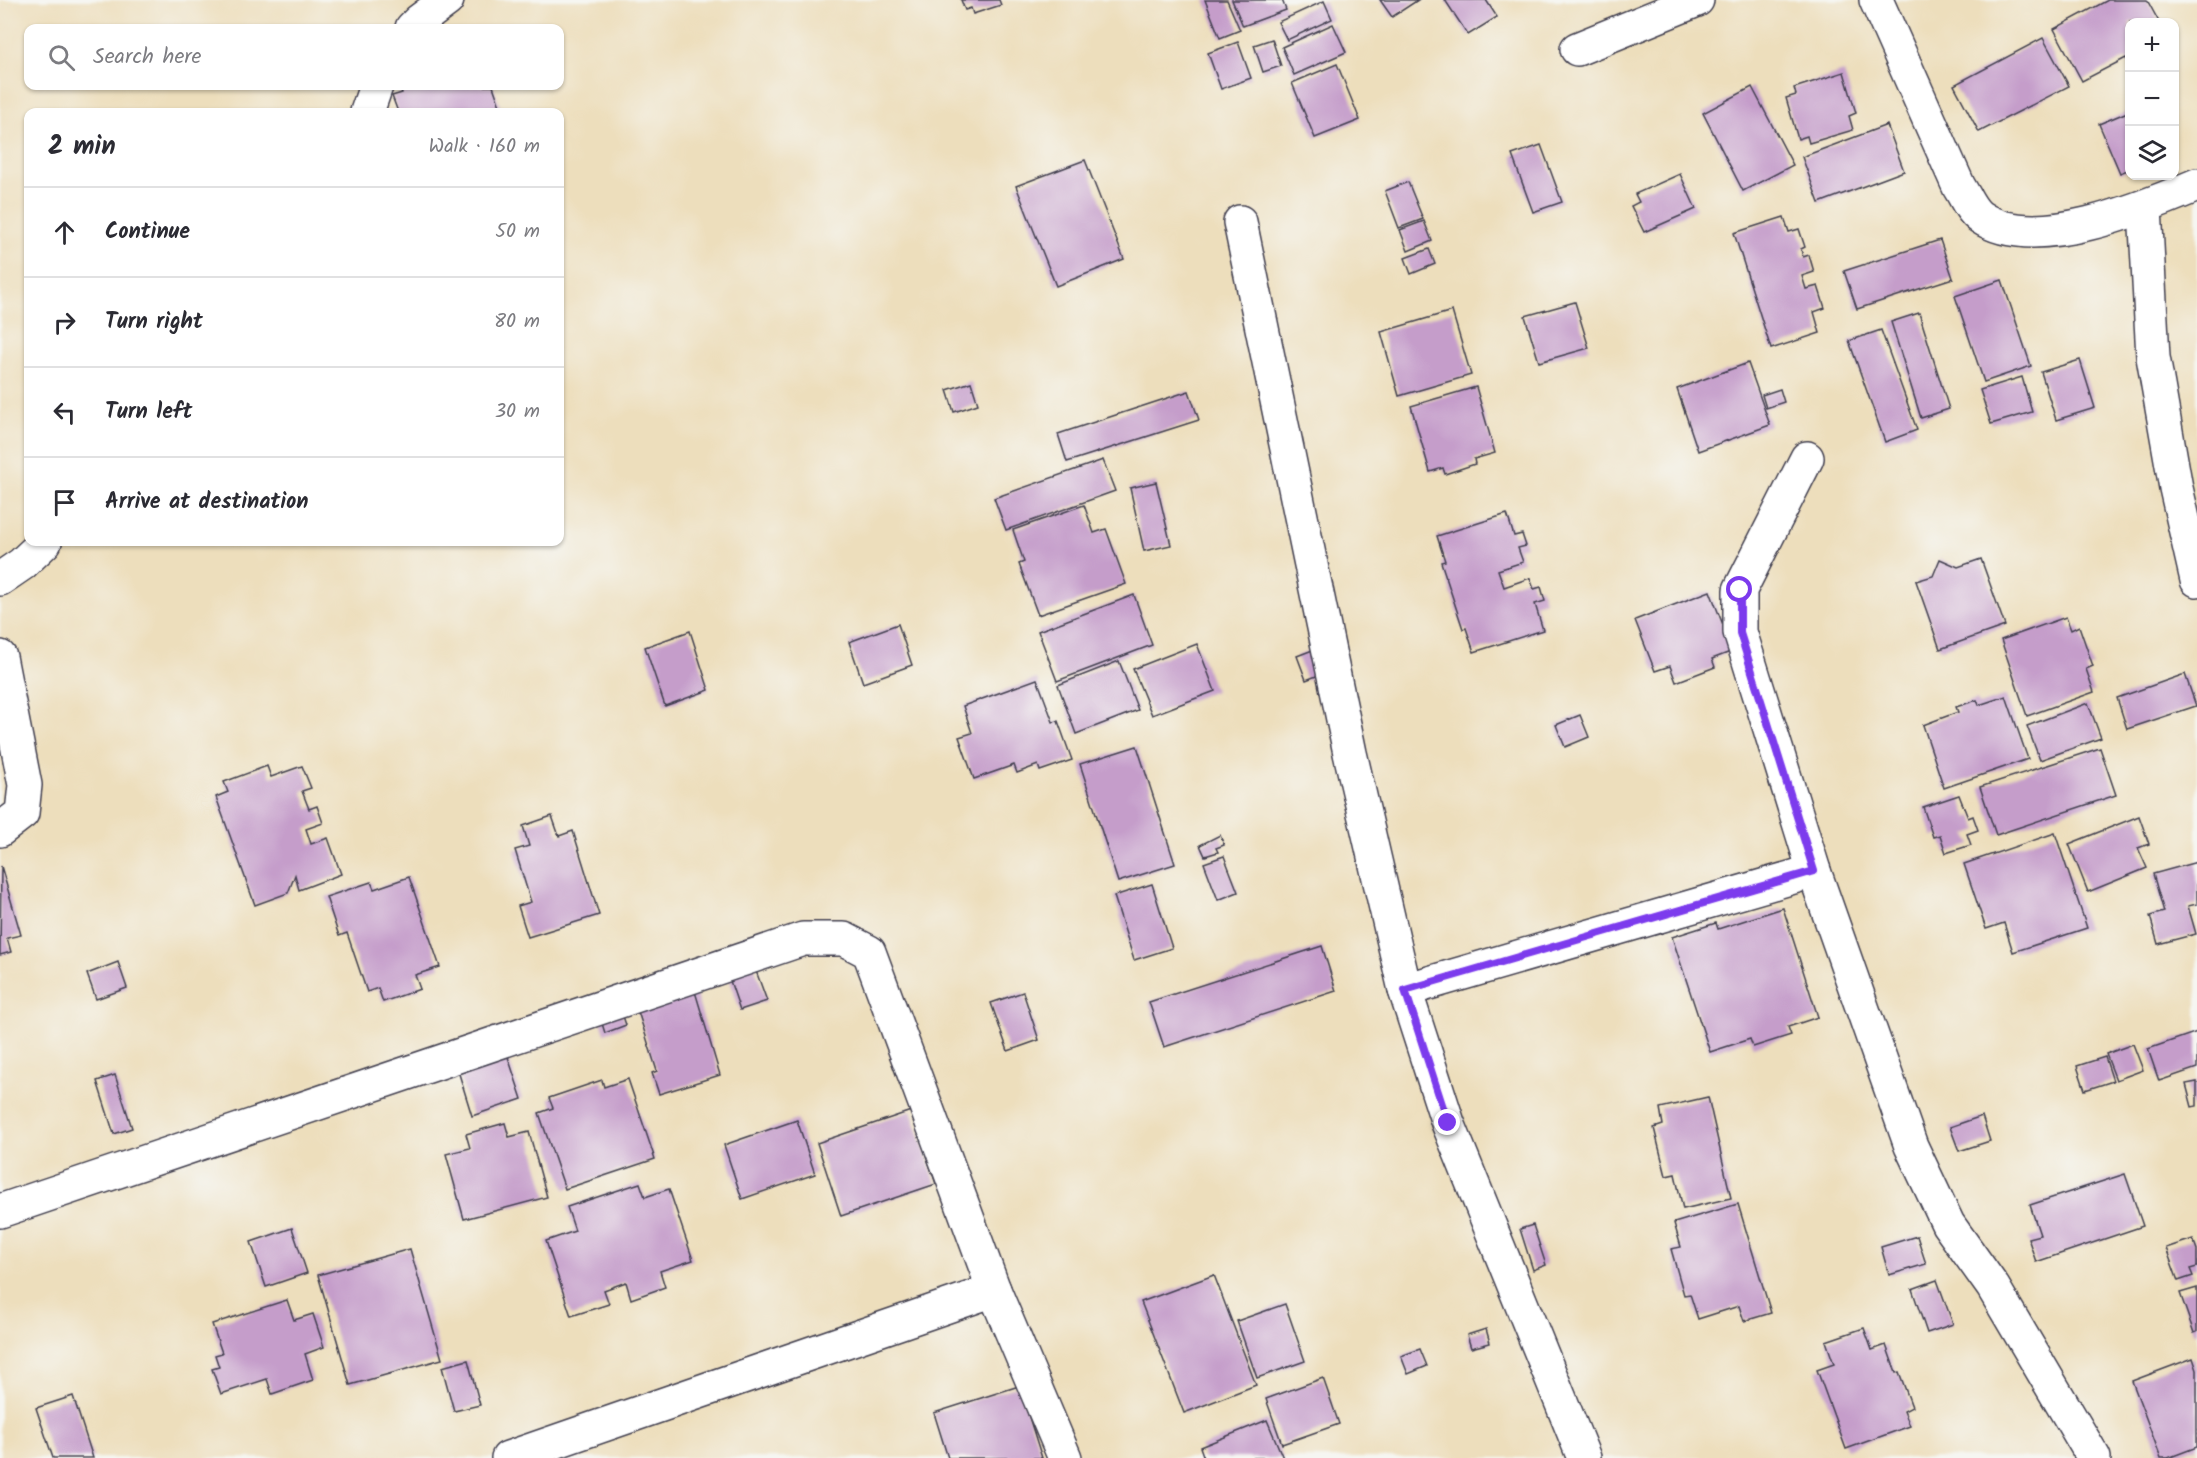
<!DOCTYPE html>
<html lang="en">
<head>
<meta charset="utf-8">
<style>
  body { margin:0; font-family:Kalam,sans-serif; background:#f2f2f3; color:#2b2b33 }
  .controls { position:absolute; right:18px; top:18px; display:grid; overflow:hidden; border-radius:12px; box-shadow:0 2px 4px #0004 }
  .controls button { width:54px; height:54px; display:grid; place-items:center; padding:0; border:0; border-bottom:2px solid #e1e1e2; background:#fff; color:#2b2b33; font:30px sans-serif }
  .stop { position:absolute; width:18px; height:18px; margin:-14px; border:4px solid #7c3aed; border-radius:50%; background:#fff }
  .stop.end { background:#7c3aed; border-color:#fff; box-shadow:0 2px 6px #0008 }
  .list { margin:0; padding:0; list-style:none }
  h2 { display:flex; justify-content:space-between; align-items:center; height:78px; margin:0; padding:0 24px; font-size:26px }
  h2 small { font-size:20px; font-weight:400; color:#7c7c81 }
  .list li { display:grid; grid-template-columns:39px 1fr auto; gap:18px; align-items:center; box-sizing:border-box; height:90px; padding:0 24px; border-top:2px solid #e1e1e2 }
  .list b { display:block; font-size:22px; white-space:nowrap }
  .list em { font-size:20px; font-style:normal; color:#7c7c81 }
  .icon { flex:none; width:33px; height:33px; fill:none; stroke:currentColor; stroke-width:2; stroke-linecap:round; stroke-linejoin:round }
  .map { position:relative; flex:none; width:2197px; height:1458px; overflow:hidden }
  .search { position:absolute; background:#fff; box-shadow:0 2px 4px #0004; left:24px; top:24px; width:540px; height:66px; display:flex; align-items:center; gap:15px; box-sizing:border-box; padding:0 21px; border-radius:12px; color:#7c7c81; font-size:22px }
  .panel { position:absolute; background:#fff; box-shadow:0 2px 4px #0004; left:24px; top:108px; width:540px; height:438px; border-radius:12px }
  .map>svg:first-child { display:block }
  .building { fill:#c59dca }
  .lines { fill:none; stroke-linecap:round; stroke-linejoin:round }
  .minor-casing { stroke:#403e4e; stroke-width:36 }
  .minor { stroke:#fff; stroke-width:33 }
  .route { stroke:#7c3aed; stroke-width:8 }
</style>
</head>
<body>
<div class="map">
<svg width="2197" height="1458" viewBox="0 0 2197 1458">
  <rect width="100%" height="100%" fill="#f6f6f2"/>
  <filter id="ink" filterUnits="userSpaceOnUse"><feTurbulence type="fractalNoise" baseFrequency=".0167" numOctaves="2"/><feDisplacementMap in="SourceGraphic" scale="12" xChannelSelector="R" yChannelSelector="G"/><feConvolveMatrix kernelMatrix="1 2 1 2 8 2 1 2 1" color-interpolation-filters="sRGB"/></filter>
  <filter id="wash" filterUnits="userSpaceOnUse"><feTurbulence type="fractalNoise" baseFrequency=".008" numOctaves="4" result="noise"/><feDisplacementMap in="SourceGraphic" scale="24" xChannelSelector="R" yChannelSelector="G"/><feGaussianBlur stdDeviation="1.35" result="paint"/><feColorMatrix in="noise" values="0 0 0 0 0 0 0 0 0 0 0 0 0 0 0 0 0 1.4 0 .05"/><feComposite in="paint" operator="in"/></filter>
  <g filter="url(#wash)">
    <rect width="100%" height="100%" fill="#eddebc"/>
    <g id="blocks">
      <g class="building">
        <polygon points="961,0 999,0 1001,5 973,14 971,8 965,10"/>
        <polygon points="1205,0 1227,0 1240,30 1220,38"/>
        <polygon points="1232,0 1282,0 1286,10 1243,26"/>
        <polygon points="1380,0 1418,0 1392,17"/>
        <polygon points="1445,0 1486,0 1497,17 1468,35"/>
        <polygon points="2108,0 2147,0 2159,22 2130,22 2130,64 2126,58 2082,81 2054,29"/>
        <polygon points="1324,1 1332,19 1287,40 1278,22"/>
        <polygon points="1333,24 1346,52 1294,75 1282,47"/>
        <polygon points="2043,38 2069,86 1979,132 1954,85"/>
        <polygon points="1272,39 1281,66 1263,72 1254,45"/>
        <polygon points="1238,42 1251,78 1221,89 1208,53"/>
        <polygon points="1337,64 1360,120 1315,138 1292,83"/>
        <polygon points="1844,72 1856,113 1849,116 1853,130 1809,143 1807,136 1798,139 1786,98 1796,95 1794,88"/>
        <polygon points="400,86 493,86 502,112 398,112 392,96 402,93"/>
        <polygon points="1752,87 1793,165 1743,191 1703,113"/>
        <polygon points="2130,111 2130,169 2120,173 2099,124"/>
        <polygon points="1887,125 1904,171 1819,203 1802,157"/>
        <polygon points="1541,145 1562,202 1533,212 1512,155"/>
        <polygon points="1085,160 1124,259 1056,286 1016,186"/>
        <polygon points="1680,174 1696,209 1644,232 1631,206 1639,202 1635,194"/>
        <polygon points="1408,182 1423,219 1399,228 1385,191"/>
        <polygon points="1784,217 1789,232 1799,229 1805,247 1801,249 1803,257 1809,255 1814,272 1802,276 1806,289 1818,286 1825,308 1814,312 1820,333 1771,349 1734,233"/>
        <polygon points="1424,221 1432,241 1408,251 1400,230"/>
        <polygon points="1940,240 1953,278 1857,309 1844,271"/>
        <polygon points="1429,249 1435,264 1411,274 1405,258"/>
        <polygon points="2002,280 2031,366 1984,382 1955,296"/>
        <polygon points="1575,302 1589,348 1539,362 1525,316"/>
        <polygon points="1452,311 1471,375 1399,396 1381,332"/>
        <polygon points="1919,313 1949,409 1921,418 1891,322"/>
        <polygon points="1881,330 1917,430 1885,442 1849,341"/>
        <polygon points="2080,360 2095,408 2056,420 2041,372"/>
        <polygon points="1748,363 1770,425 1698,451 1677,389"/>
        <polygon points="2022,377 2032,412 1991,424 1980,390"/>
        <polygon points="971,382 978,404 954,412 947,390"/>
        <polygon points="1476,387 1495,453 1474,459 1475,464 1445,474 1443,468 1430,472 1411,406"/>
        <polygon points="1780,389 1784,402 1766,408 1762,395"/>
        <polygon points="1189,391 1199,420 1067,462 1058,434"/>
        <polygon points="1103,460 1115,491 1006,530 994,498"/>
        <polygon points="1156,482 1171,545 1144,551 1130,488"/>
        <polygon points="1084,505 1094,533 1106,529 1126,584 1038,615 1019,564 1024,562 1013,530"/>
        <polygon points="1507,514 1514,536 1522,534 1526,546 1518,548 1523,562 1498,570 1504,587 1530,578 1534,589 1541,587 1545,601 1535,604 1543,630 1474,652 1466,628 1463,629 1441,562 1445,561 1437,536"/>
        <polygon points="1940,559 1958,567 1981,559 2005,626 1940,649 1916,581 1933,576"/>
        <polygon points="1710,591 1733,651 1712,659 1715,667 1676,682 1670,666 1655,671 1635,620"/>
        <polygon points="1134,595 1152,645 1057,681 1038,631"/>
        <polygon points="2066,617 2071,630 2079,626 2093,666 2086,669 2094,692 2027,716 2001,640"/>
        <polygon points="898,624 912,665 863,683 849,642"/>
        <polygon points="690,631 709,690 665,706 645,647"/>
        <polygon points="1197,644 1215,691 1152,715 1133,669"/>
        <polygon points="1323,646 1332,670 1306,680 1297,656"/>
        <polygon points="1119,661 1138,710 1076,734 1058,685"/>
        <polygon points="2185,674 2196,706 2127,729 2117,698"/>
        <polygon points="1037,679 1053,722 1058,721 1072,760 1040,771 1038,765 1017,773 1014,765 974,779 959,737 972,733 963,706"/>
        <polygon points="2006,696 2028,759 1944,788 1923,725 1958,712 1956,707 1977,700 1979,705"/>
        <polygon points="2088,703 2101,738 2040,760 2027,726"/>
        <polygon points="1580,715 1589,737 1565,747 1556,725"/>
        <polygon points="1137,746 1175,864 1118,882 1080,764"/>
        <polygon points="2100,748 2116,795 1996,835 1980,787"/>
        <polygon points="267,766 271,777 302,766 311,788 302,791 309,809 317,806 323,823 306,829 311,844 328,838 341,874 299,890 295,875 288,893 255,905 216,797 228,792 224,782"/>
        <polygon points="1959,795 1968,818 1973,816 1978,830 1967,834 1971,845 1946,853 1940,835 1933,837 1923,807"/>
        <polygon points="552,816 559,836 573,831 599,915 528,937 518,906 531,902 515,850 529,846 523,826"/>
        <polygon points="2139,816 2149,844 2138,848 2147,868 2088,892 2069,844"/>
        <polygon points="2055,833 2087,928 2013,952 2004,923 1986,929 1964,864"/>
        <polygon points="1220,835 1224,845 1216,848 1218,852 1205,856 1200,845"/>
        <polygon points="1224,856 1238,892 1218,900 1204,863"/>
        <polygon points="2197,862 2197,904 2188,906 2196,934 2158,944 2150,916 2164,912 2153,874"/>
        <polygon points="1,866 21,935 7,938 11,952 0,955"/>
        <polygon points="409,877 440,967 415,975 420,989 383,1002 378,988 367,992 347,933 339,936 326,897 371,882 374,889"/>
        <polygon points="1152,884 1172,948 1134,960 1114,896"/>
        <polygon points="1783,908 1818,1017 1788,1027 1791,1035 1753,1047 1750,1039 1710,1052 1672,937 1716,923 1718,929"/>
        <polygon points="1322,946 1336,991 1164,1047 1149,1002"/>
        <polygon points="752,960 767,1001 740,1010 726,969"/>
        <polygon points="118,962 127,988 96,999 87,974"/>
        <polygon points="694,988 720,1075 659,1094 652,1073 657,1071 636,1005"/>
        <polygon points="1023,992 1039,1040 1008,1051 991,1003"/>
        <polygon points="619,1004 626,1025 605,1033 598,1011"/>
        <polygon points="2197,1032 2197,1068 2159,1081 2148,1049"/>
        <polygon points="2133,1044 2143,1070 2116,1080 2106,1054"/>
        <polygon points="505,1048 522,1099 472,1116 456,1064"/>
        <polygon points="2105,1057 2113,1081 2085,1090 2077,1066"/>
        <polygon points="115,1075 132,1128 114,1134 97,1081"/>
        <polygon points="628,1079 655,1159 565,1189 539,1113 553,1108 549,1098 602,1080 604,1087"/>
        <polygon points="2197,1082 2197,1106 2192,1107 2186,1084"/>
        <polygon points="1708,1097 1731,1198 1683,1209 1675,1174 1666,1176 1654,1128 1663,1125 1660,1108"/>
        <polygon points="911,1111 936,1184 841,1216 817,1143"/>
        <polygon points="1982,1116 1990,1141 1959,1151 1950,1127"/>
        <polygon points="797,1120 815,1174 742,1199 724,1145"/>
        <polygon points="505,1123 509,1137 529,1132 547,1197 464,1219 446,1154 470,1148 466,1134"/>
        <polygon points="2125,1174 2143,1226 2036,1262 2028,1238 2040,1235 2030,1205"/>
        <polygon points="640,1183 645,1197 669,1189 693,1260 660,1271 665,1287 631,1299 626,1282 604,1290 609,1304 571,1316 546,1241 575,1231 567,1207"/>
        <polygon points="1738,1204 1771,1313 1744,1321 1739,1306 1698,1319 1690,1294 1684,1295 1671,1249 1681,1247 1674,1223"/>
        <polygon points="1533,1225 1546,1265 1533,1270 1520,1229"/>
        <polygon points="292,1228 307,1273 266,1287 251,1242"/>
        <polygon points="1917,1236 1926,1264 1889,1275 1881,1247"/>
        <polygon points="2193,1239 2197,1250 2197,1267 2190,1269 2193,1276 2178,1281 2166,1248"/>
        <polygon points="410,1249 442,1359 350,1385 318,1275"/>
        <polygon points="1214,1275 1256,1385 1184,1413 1141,1302"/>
        <polygon points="1937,1280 1953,1324 1927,1333 1912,1289"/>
        <polygon points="2197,1288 2197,1332 2194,1333 2180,1293"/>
        <polygon points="287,1300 294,1320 313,1314 324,1347 305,1354 313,1380 272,1394 267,1379 221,1394 212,1369 219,1367 215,1355 222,1353 212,1324"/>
        <polygon points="1285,1304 1305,1361 1257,1378 1237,1321"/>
        <polygon points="1864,1328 1872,1350 1886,1345 1896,1373 1899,1372 1912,1407 1904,1411 1910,1426 1846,1449 1817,1370 1834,1364 1826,1341"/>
        <polygon points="1486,1329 1490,1343 1471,1348 1467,1335"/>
        <polygon points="1420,1349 1427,1366 1408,1374 1401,1356"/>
        <polygon points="2193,1358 2197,1370 2197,1447 2168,1458 2161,1458 2132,1381"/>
        <polygon points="468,1360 480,1405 454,1411 442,1367"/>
        <polygon points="1323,1378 1339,1424 1282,1444 1266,1399"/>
        <polygon points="1019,1386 1042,1458 948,1458 934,1413"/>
        <polygon points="73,1396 93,1458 53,1458 36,1408"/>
        <polygon points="1267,1420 1283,1458 1204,1458 1200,1447"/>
      </g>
    </g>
  </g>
  <g filter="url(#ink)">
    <use href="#blocks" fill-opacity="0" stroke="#403e4e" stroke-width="1.5"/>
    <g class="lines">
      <g class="minor-casing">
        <g id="minor">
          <path d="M1876,0L1959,187C1965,196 1971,211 1980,217C2034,254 2143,208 2197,185"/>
          <polyline points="412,28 419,21 447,0"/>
          <polyline points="1577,49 1697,0"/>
          <polyline points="367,112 376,86"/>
          <polyline points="2145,208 2153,357 2176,488 2197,580"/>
          <polyline points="1240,222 1350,753 1405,990 1448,1123 1584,1458"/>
          <polyline points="1807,458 1740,590 1740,632 1814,871 1911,1146 1948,1224 1993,1287 2094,1458"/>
          <polyline points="0,579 22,564 45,542"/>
          <polyline points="0,657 25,785 22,813 0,830"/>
          <polyline points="1405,990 1814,871"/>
          <polyline points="0,1211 803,939 844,939 869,952 994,1290 1065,1458"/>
          <polyline points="508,1458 994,1290"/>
        </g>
      </g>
      <use href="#minor" class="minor"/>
    </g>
  </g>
  <g class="lines" filter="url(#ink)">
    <polyline class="route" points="1448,1123 1405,990 1814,871 1740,633 1740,590"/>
  </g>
</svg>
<div class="controls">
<button>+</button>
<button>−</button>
<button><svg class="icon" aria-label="layers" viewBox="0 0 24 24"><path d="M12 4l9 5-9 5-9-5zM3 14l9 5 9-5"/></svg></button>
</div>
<div class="stop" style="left:1740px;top:590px"></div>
<div class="stop end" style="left:1448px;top:1123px"></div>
<div class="search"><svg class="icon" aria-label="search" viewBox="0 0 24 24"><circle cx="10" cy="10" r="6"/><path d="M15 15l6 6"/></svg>Search here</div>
<section class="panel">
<h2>2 min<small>Walk · 160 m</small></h2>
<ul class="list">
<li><svg class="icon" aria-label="ahead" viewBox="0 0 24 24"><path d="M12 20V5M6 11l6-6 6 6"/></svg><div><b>Continue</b></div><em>50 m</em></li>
<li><svg class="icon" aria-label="right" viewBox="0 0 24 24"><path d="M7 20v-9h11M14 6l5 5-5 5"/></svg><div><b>Turn right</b></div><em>80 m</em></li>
<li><svg class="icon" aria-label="left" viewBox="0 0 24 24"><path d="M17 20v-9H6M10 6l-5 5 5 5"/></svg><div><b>Turn left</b></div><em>30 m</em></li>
<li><svg class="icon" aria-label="arrive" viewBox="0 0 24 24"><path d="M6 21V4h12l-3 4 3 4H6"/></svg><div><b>Arrive at destination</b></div></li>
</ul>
</section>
</div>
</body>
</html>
